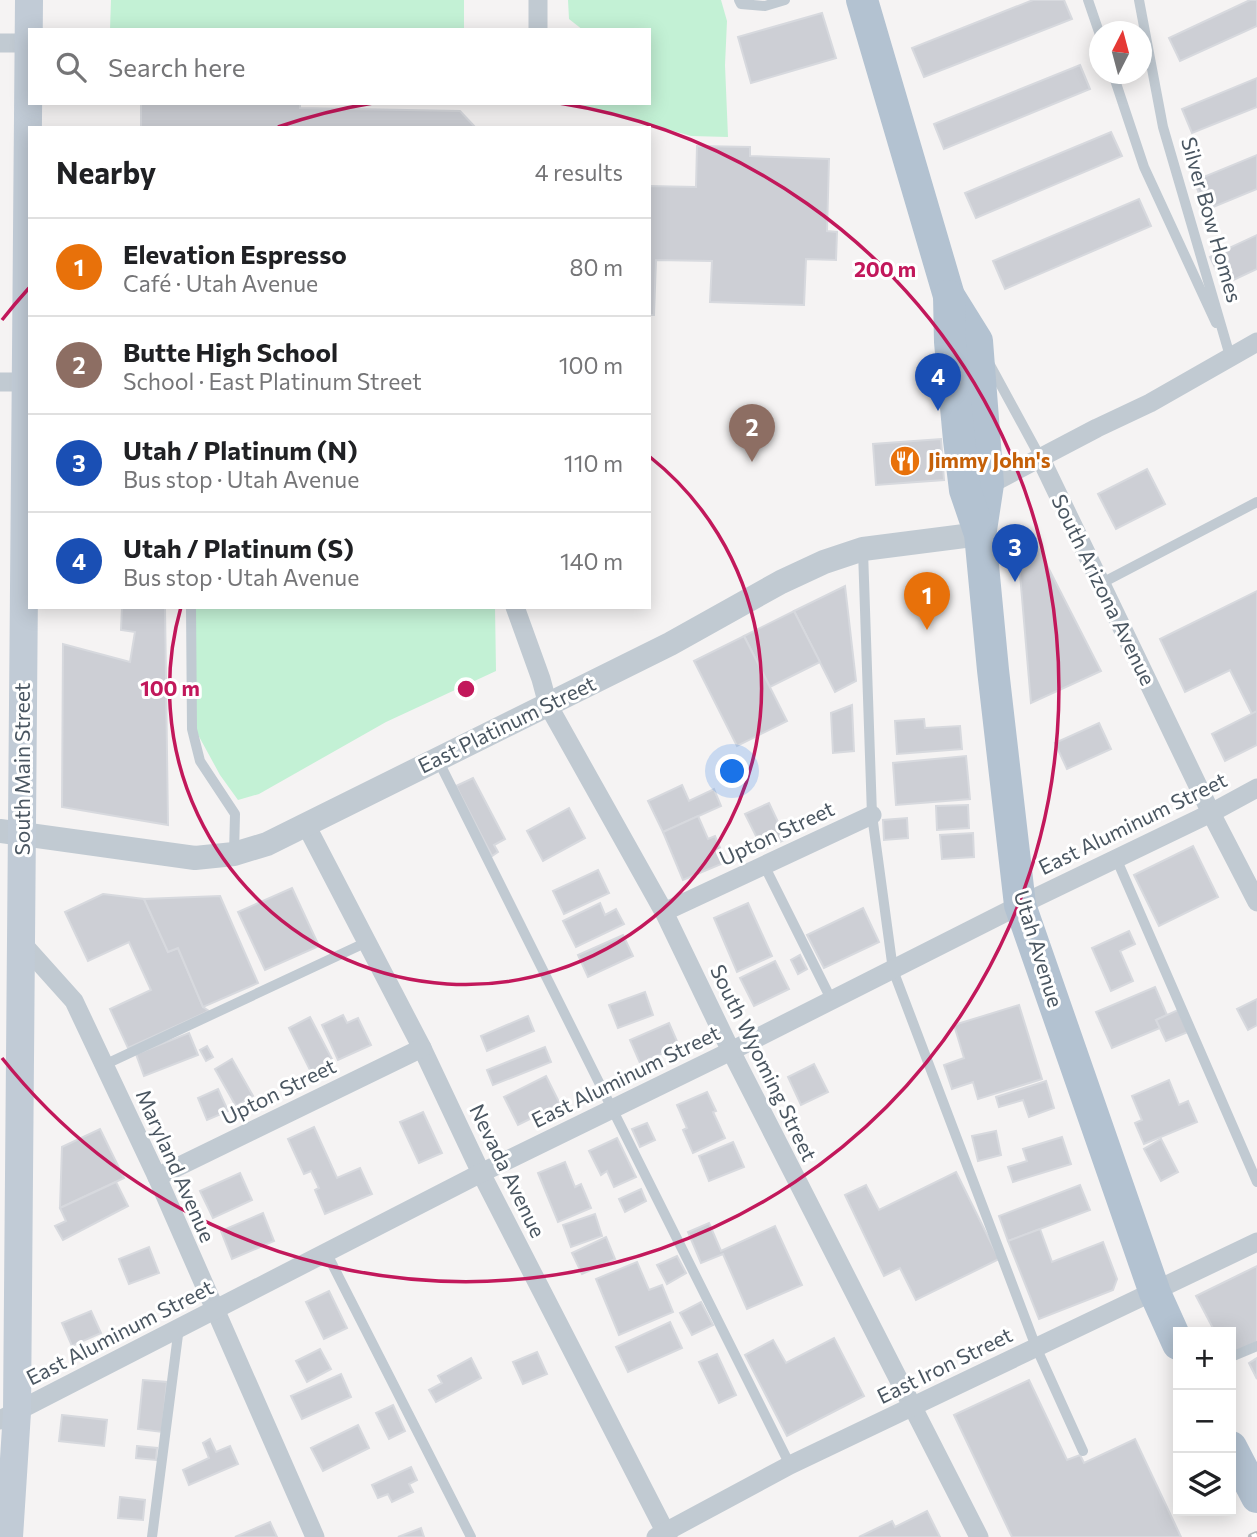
<!DOCTYPE html>
<html lang="en">
<head>
<meta charset="utf-8">
<style>
  body { margin:0; font-family:Commissioner,sans-serif; background:#f6f6f6; color:#202124 }
  .controls { position:absolute; right:21px; bottom:21px; display:grid; overflow:hidden; border-radius:0px; box-shadow:0 4px 18px #0003 }
  .controls button { width:63px; height:63px; display:grid; place-items:center; padding:0; border:0; border-bottom:2px solid #e0e0e0; background:#fff; color:#202124; font:35px sans-serif }
  .compass { position:absolute; left:1089px; top:21px; width:63px; height:63px; border-radius:50%; background:#fff; box-shadow:0 4px 18px #0003; rotate:6deg }
  .you { position:absolute; left:733px; top:772px; width:24px; height:24px; margin:-18px; border:5px solid #fff; border-radius:50%; background:#1a73e8; box-shadow:0 0 0 10px #1a73e833 }
  .badge { display:grid; place-items:center; width:46px; height:46px; border-radius:50%; background:#1a73e8; color:#fff; font-size:23px; font-weight:700 }
  .pin { position:absolute; translate:-50% -58px; filter:drop-shadow(0 2px 4px #0008) }
  .pin::after { content:''; position:absolute; top:37px; width:24px; height:21px; background:inherit; clip-path:polygon(0 0,100% 0,50% 100%) }
  .list { margin:0; padding:0; list-style:none }
  h2 { display:flex; justify-content:space-between; align-items:center; height:91px; margin:0; padding:0 28px; font-size:30px }
  h2 small { font-size:23px; font-weight:400; color:#757577 }
  .list li { display:grid; grid-template-columns:46px 1fr auto; gap:21px; align-items:center; box-sizing:border-box; height:98px; padding:0 28px; border-top:2px solid #e0e0e0 }
  .list b { display:block; font-size:26px; white-space:nowrap }
  .list p { margin:0; font-size:23px; white-space:nowrap; color:#757577 }
  .list em { font-size:23px; font-style:normal; color:#757577 }
  .icon { flex:none; width:38px; height:38px; fill:none; stroke:currentColor; stroke-width:2; stroke-linecap:round; stroke-linejoin:round }
  .map { position:relative; flex:none; width:1257px; height:1537px; overflow:hidden }
  .search { position:absolute; background:#fff; box-shadow:0 4px 18px #0003; left:28px; top:28px; width:623px; height:77px; display:flex; align-items:center; gap:18px; box-sizing:border-box; padding:0 24px; border-radius:0px; color:#757577; font-size:26px }
  .panel { position:absolute; background:#fff; box-shadow:0 4px 18px #0003; left:28px; top:126px; width:623px; height:483px; border-radius:0px }
  .map>svg:first-child { display:block }
  .green { fill:#c3f1d5 }
  .building { fill:#cdcfd5; stroke:#d7d9de; stroke-width:2 }
  .lines { fill:none; stroke-linecap:round; stroke-linejoin:round }
  .service { stroke:#c1cad2; stroke-width:10 }
  .minor { stroke:#c1cad2; stroke-width:19 }
  .tertiary { stroke:#c1cad2; stroke-width:24 }
  .secondary { stroke:#c1cbd6; stroke-width:28 }
  .primary { stroke:#b3c2d1; stroke-width:32 }
  .rail-casing { stroke:#b5b8bd; stroke-width:8 }
  .rail { stroke:#fff; stroke-width:5; stroke-dasharray:16; stroke-linecap:butt }
  .ring { fill:none; stroke:#c2185b; stroke-width:3.5 }
  .labels { text-anchor:middle; stroke-width:6; stroke-linejoin:round; paint-order:stroke }
  .street-label { font-size:21px; fill:#4a5661; stroke:#fff }
  .food-label { font-size:21px; font-weight:bold; fill:#c56008; stroke:#fff; text-anchor:start }
  .centre { fill:#c2185b; stroke:#fff; stroke-width:3.5 }
  .ring-label { font-size:21px; text-anchor:middle; font-weight:bold; fill:#c2185b; stroke:#fff; stroke-width:6; stroke-linejoin:round; paint-order:stroke }
</style>
</head>
<body>
<div class="map">
<svg width="1257" height="1537" viewBox="0 0 1257 1537">
  <rect width="100%" height="100%" fill="#f5f3f3"/>
  <g class="green">
    <polygon points="111,0 464,0 464,30 110,30"/>
    <polygon points="568,0 721,0 727,21 725,65 728,137 691,136 575,103 649,103 649,30 583,30 569,19"/>
    <polygon points="195,607 495,607 496,671 386,722 259,794 238,800 220,775 196,731"/>
  </g>
  <g class="building">
    <polygon points="1033,0 1064,0 1072,19 924,77 912,48"/>
    <polygon points="1250,0 1257,0 1257,26 1180,61 1169,38"/>
    <polygon points="822,13 836,58 751,83 738,37"/>
    <polygon points="1080,65 1090,89 944,149 934,124"/>
    <polygon points="1257,78 1257,107 1192,133 1182,109"/>
    <polygon points="141,103 300,103 300,108 460,111 476,128 141,128"/>
    <polygon points="1111,132 1122,156 976,218 965,193"/>
    <polygon points="697,146 750,147 750,156 829,159 827,231 837,232 836,260 806,259 804,305 710,302 712,261 656,260 654,315 650,315 649,325 649,186 696,187"/>
    <polygon points="1257,155 1257,189 1206,210 1194,181"/>
    <polygon points="1139,199 1151,226 1005,289 993,261"/>
    <polygon points="1257,235 1257,269 1223,285 1210,257"/>
    <polygon points="941,439 944,480 876,485 873,444"/>
    <polygon points="1147,469 1165,504 1116,529 1098,494"/>
    <polygon points="1030,532 1101,671 1031,703 1017,539"/>
    <polygon points="845,586 856,681 835,692 794,611"/>
    <polygon points="1257,591 1257,711 1252,714 1230,670 1185,692 1160,639"/>
    <polygon points="122,607 165,607 168,825 62,807 63,644 130,662 135,632 121,630"/>
    <polygon points="794,611 820,662 770,687 744,636"/>
    <polygon points="744,636 787,721 737,746 694,661"/>
    <polygon points="852,705 854,751 833,753 831,713"/>
    <polygon points="1257,711 1257,745 1225,761 1212,734"/>
    <polygon points="924,719 925,728 960,726 962,749 897,754 895,721"/>
    <polygon points="1099,723 1111,749 1067,769 1055,743"/>
    <polygon points="966,756 970,799 896,805 893,763"/>
    <polygon points="473,778 505,839 494,845 498,852 492,856 456,786"/>
    <polygon points="682,785 689,801 714,789 721,806 663,832 648,801"/>
    <polygon points="769,803 786,839 763,850 745,814"/>
    <polygon points="968,805 969,828 937,830 936,806"/>
    <polygon points="569,808 585,838 543,861 527,831"/>
    <polygon points="698,816 708,839 715,836 726,862 683,880 663,832"/>
    <polygon points="907,818 908,838 884,840 883,820"/>
    <polygon points="973,833 974,857 942,859 940,835"/>
    <polygon points="1193,846 1218,897 1159,926 1134,875"/>
    <polygon points="598,870 609,893 564,914 553,891"/>
    <polygon points="292,888 319,946 265,970 238,912"/>
    <polygon points="103,894 144,899 168,952 178,948 203,1007 209,1011 128,1048 110,1009 151,990 129,942 88,961 65,912"/>
    <polygon points="220,896 258,983 203,1007 178,948 168,952 144,899"/>
    <polygon points="600,903 605,915 616,909 624,924 576,947 563,921"/>
    <polygon points="748,903 772,956 737,972 714,918"/>
    <polygon points="863,908 879,942 824,968 807,935"/>
    <polygon points="1129,931 1135,944 1120,951 1133,981 1111,991 1092,948"/>
    <polygon points="623,935 633,956 588,977 578,955"/>
    <polygon points="800,955 807,969 798,974 791,960"/>
    <polygon points="775,961 789,989 754,1006 740,978"/>
    <polygon points="1155,987 1167,1015 1156,1020 1160,1028 1112,1048 1096,1012"/>
    <polygon points="645,992 653,1015 618,1028 609,1005"/>
    <polygon points="1257,999 1257,1025 1248,1030 1237,1009"/>
    <polygon points="1019,1005 1042,1079 978,1099 973,1082 952,1089 944,1065 964,1058 954,1025"/>
    <polygon points="1178,1010 1188,1032 1166,1041 1156,1020"/>
    <polygon points="343,1015 347,1023 358,1018 371,1045 338,1060 322,1025"/>
    <polygon points="528,1016 534,1031 487,1051 481,1036"/>
    <polygon points="310,1017 333,1061 311,1072 289,1028"/>
    <polygon points="669,1023 679,1046 640,1063 630,1040"/>
    <polygon points="189,1033 198,1055 144,1076 136,1054"/>
    <polygon points="207,1046 213,1057 206,1061 200,1050"/>
    <polygon points="545,1047 551,1062 493,1085 487,1070"/>
    <polygon points="232,1059 253,1096 236,1106 215,1069"/>
    <polygon points="814,1064 828,1092 801,1105 788,1077"/>
    <polygon points="546,1076 560,1104 518,1125 504,1097"/>
    <polygon points="1169,1080 1179,1105 1188,1101 1197,1122 1144,1144 1135,1123 1142,1120 1132,1096"/>
    <polygon points="1046,1081 1054,1108 1029,1117 1023,1100 999,1107 996,1097"/>
    <polygon points="218,1089 228,1111 207,1120 198,1098"/>
    <polygon points="707,1092 716,1111 713,1112 725,1138 693,1153 683,1130 687,1128 677,1105"/>
    <polygon points="423,1112 442,1153 419,1163 400,1122"/>
    <polygon points="647,1123 655,1140 640,1147 632,1129"/>
    <polygon points="314,1127 337,1178 360,1168 372,1194 325,1214 315,1190 319,1188 311,1171 304,1174 288,1139"/>
    <polygon points="100,1129 124,1178 60,1208 62,1147"/>
    <polygon points="996,1131 1001,1155 978,1161 972,1136"/>
    <polygon points="1062,1137 1071,1164 1013,1182 1008,1167 1027,1161 1023,1149"/>
    <polygon points="617,1138 636,1177 614,1187 607,1171 601,1175 589,1151"/>
    <polygon points="1161,1139 1178,1172 1161,1181 1144,1149"/>
    <polygon points="733,1142 744,1167 709,1181 699,1156"/>
    <polygon points="565,1162 575,1187 581,1184 591,1208 558,1222 538,1173"/>
    <polygon points="956,1172 999,1259 916,1300 900,1268 884,1276 845,1195 866,1185 879,1210"/>
    <polygon points="240,1173 252,1200 213,1218 200,1191"/>
    <polygon points="116,1182 128,1206 63,1240 55,1226 66,1221 60,1208"/>
    <polygon points="1080,1185 1090,1210 1008,1241 999,1216"/>
    <polygon points="641,1189 646,1201 625,1212 619,1199"/>
    <polygon points="263,1213 274,1241 232,1259 221,1231"/>
    <polygon points="595,1214 602,1236 571,1247 563,1225"/>
    <polygon points="709,1223 721,1251 775,1226 802,1285 747,1309 723,1254 701,1263 688,1232"/>
    <polygon points="1040,1229 1052,1262 1103,1242 1117,1279 1113,1290 1039,1319 1008,1241"/>
    <polygon points="606,1237 615,1259 582,1274 572,1253"/>
    <polygon points="149,1247 159,1273 129,1284 119,1259"/>
    <polygon points="677,1256 686,1273 667,1284 657,1265"/>
    <polygon points="637,1262 649,1290 662,1285 673,1312 619,1335 596,1279"/>
    <polygon points="1257,1266 1257,1342 1231,1355 1231,1332 1215,1332 1196,1296"/>
    <polygon points="329,1291 347,1328 324,1339 306,1302"/>
    <polygon points="701,1302 713,1325 692,1335 680,1313"/>
    <polygon points="91,1311 101,1333 72,1346 62,1323"/>
    <polygon points="670,1322 682,1348 628,1372 616,1347"/>
    <polygon points="834,1338 864,1396 787,1436 745,1355 773,1340 786,1363"/>
    <polygon points="320,1349 331,1369 307,1382 296,1361"/>
    <polygon points="537,1352 547,1374 523,1384 513,1362"/>
    <polygon points="717,1354 736,1395 719,1403 699,1362"/>
    <polygon points="471,1358 481,1378 436,1402 429,1390 442,1383 438,1376"/>
    <polygon points="1257,1358 1257,1379 1249,1363"/>
    <polygon points="341,1374 351,1397 302,1419 291,1396"/>
    <polygon points="143,1380 167,1382 162,1432 138,1429"/>
    <polygon points="1029,1380 1067,1460 1080,1455 1084,1463 1135,1439 1181,1537 1012,1537 954,1415"/>
    <polygon points="393,1405 405,1431 389,1439 376,1413"/>
    <polygon points="62,1415 107,1420 104,1446 59,1441"/>
    <polygon points="358,1425 369,1448 323,1471 311,1448"/>
    <polygon points="210,1439 216,1452 230,1446 238,1464 189,1485 183,1470 209,1458 203,1443"/>
    <polygon points="137,1446 157,1448 156,1460 136,1458"/>
    <polygon points="411,1467 417,1480 409,1484 413,1492 392,1502 388,1494 378,1498 372,1485"/>
    <polygon points="120,1497 145,1500 143,1520 118,1518"/>
    <polygon points="927,1511 940,1537 859,1537 892,1521 895,1527"/>
    <polygon points="270,1522 277,1537 235,1537"/>
    <polygon points="421,1528 424,1537 398,1537"/>
  </g>
  <g class="lines">
    <g class="service">
      <polyline points="739,0 741,4 765,6 785,0"/>
      <polyline points="1088,0 1100,35"/>
      <polyline points="1139,0 1163,127 1230,356"/>
      <polyline points="1113,74 1144,167 1216,323"/>
      <polyline points="990,365 1040,457"/>
      <polyline points="863,551 872,815 893,970 1036,1347 1083,1451"/>
      <polyline points="1100,584 1257,502"/>
      <polyline points="191,607 192,729 200,761 235,814 234,854"/>
      <polyline points="438,760 790,1465"/>
      <polyline points="1116,858 1257,1182"/>
      <polyline points="764,865 832,1001"/>
      <polyline points="104,1065 367,942"/>
      <polyline points="326,1252 471,1537"/>
      <polyline points="1231,1357 1257,1346"/>
      <polyline points="152,1537 179,1327"/>
    </g>
    <g class="minor">
      <polyline points="538,30 538,0"/>
      <polyline points="0,43 29,43"/>
      <polyline points="0,382 30,382"/>
      <polyline points="1040,457 1211,813 1257,902"/>
      <polyline points="981,489 1097,428 1150,403 1257,342"/>
      <polyline points="515,607 541,679 548,705 664,912 731,1051 979,1537"/>
      <polyline points="306,825 422,1048 481,1173 668,1537"/>
      <polyline points="664,912 872,815"/>
      <polyline points="22,943 74,1001 157,1177 315,1537"/>
      <polyline points="157,1177 422,1048"/>
      <polyline points="0,1420 481,1173 731,1051 1020,905 1211,813 1257,788"/>
      <polyline points="656,1537 790,1465 1257,1242"/>
    </g>
    <polyline class="tertiary" points="0,831 195,858 234,854 267,844 670,644 781,582 824,562 863,549 980,534"/>
    <polyline class="secondary" points="9,1537 17,1412 29,0"/>
    <g class="primary">
      <polyline points="862,0 949,296 977,341 988,484 981,530"/>
      <polyline points="949,296 950,342 959,440 965,490 980,534 993,670 1020,905 1155,1293 1178,1344"/>
      <polyline points="1231,1447 1257,1497"/>
    </g>
    <g class="rail-casing">
      <polyline id="rail" points="1252,1537 1257,1535"/>
    </g>
    <use href="#rail" class="rail"/>
  </g>
  <g class="ring">
    <path d="M650 457A296 296 0 1 1 181 607"/>
    <path d="M2 320A593 593 0 0 1 29 288M278 127A593 593 0 0 1 373 103M559 103A593 593 0 1 1 2 1058"/>
  </g>
  <defs>
    <g id="restaurant-disc" transform="scale(1.575)"><circle r="9.5" fill="#e8710a" stroke="#fff"/><path d="M-5-6h1v4h1v-4h1v4h1v-4h1v5L-1.5 .5V6h-2V.5L-5-1ZM5-6V6H3V1.5H1.5Q1.5-4 5-6Z" fill="#fff"/></g>
  </defs>
  <g fill-rule="evenodd">
    <use href="#restaurant-disc" x="905" y="461"/>
  </g>
  <g class="labels">
    <g class="street-label">
      <text transform="translate(1211 220) rotate(74)" y="7">Silver Bow Homes</text>
      <text transform="translate(1103 590) rotate(64)" y="7">South Arizona Avenue</text>
      <text transform="translate(507 725) rotate(-26)" y="7">East Platinum Street</text>
      <text transform="translate(23 769) rotate(-90)" y="7">South Main Street</text>
      <text transform="translate(1133 824) rotate(-26)" y="7">East Aluminum Street</text>
      <text transform="translate(777 834) rotate(-25)" y="7">Upton Street</text>
      <text transform="translate(1038 949) rotate(73)" y="7">Utah Avenue</text>
      <text transform="translate(763 1063) rotate(64)" y="7">South Wyoming Street</text>
      <text transform="translate(626 1077) rotate(-26)" y="7">East Aluminum Street</text>
      <text transform="translate(279 1092) rotate(-26)" y="7">Upton Street</text>
      <text transform="translate(175 1166) rotate(66)" y="7">Maryland Avenue</text>
      <text transform="translate(507 1171) rotate(64)" y="7">Nevada Avenue</text>
      <text transform="translate(120 1333) rotate(-27)" y="7">East Aluminum Street</text>
      <text transform="translate(945 1366) rotate(-26)" y="7">East Iron Street</text>
    </g>
    <g class="food-label">
      <text x="928" y="468">Jimmy John's</text>
    </g>
  </g>
  <circle cx="466" cy="689" r="10" class="centre"/>
  <g class="ring-label">
    <text x="885" y="277">200 m</text>
    <text x="170" y="696">100 m</text>
  </g>
</svg>
<div class="controls">
<button>+</button>
<button>−</button>
<button><svg class="icon" aria-label="layers" viewBox="0 0 24 24"><path d="M12 4l9 5-9 5-9-5zM3 14l9 5 9-5"/></svg></button>
</div>
<svg class="compass" viewBox="-18 -18 36 36"><path d="M0-13l5 13h-10z" fill="#e53935"/><path d="M0 13l5-13h-10z" fill="#757577"/></svg>
<div class="you"></div>
<div class="pin badge" style="left:927px;top:630px;background:#e8710a">1</div>
<div class="pin badge" style="left:752px;top:462px;background:#8d6e63">2</div>
<div class="pin badge" style="left:1015px;top:582px;background:#1a4fb4">3</div>
<div class="pin badge" style="left:938px;top:411px;background:#1a4fb4">4</div>
<div class="search"><svg class="icon" aria-label="search" viewBox="0 0 24 24"><circle cx="10" cy="10" r="6"/><path d="M15 15l6 6"/></svg>Search here</div>
<section class="panel">
<h2>Nearby<small>4 results</small></h2>
<ul class="list">
<li><span class="badge" style="background:#e8710a">1</span><div><b>Elevation Espresso</b><p>Café · Utah Avenue</p></div><em>80 m</em></li>
<li><span class="badge" style="background:#8d6e63">2</span><div><b>Butte High School</b><p>School · East Platinum Street</p></div><em>100 m</em></li>
<li><span class="badge" style="background:#1a4fb4">3</span><div><b>Utah / Platinum (N)</b><p>Bus stop · Utah Avenue</p></div><em>110 m</em></li>
<li><span class="badge" style="background:#1a4fb4">4</span><div><b>Utah / Platinum (S)</b><p>Bus stop · Utah Avenue</p></div><em>140 m</em></li>
</ul>
</section>
</div>
</body>
</html>
